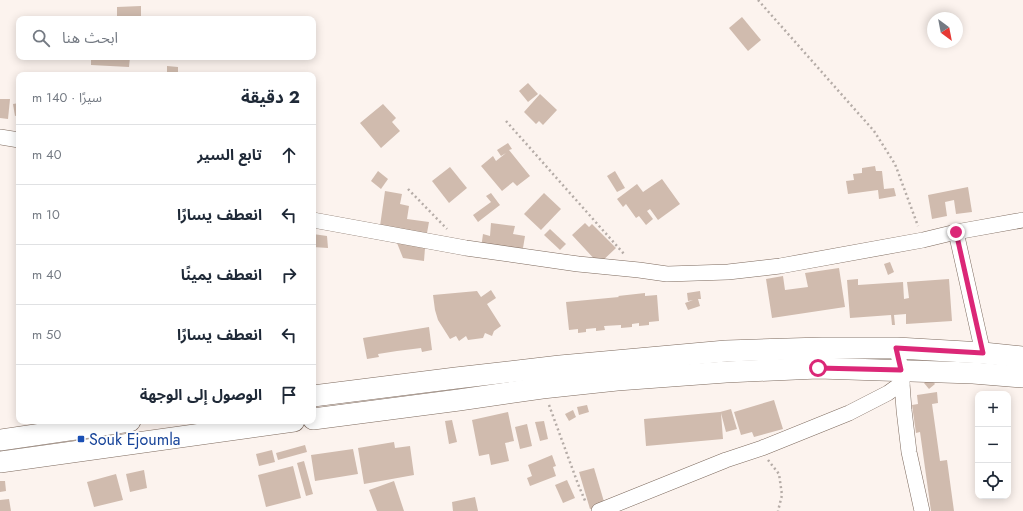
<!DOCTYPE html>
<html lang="ar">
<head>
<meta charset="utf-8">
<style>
  body { margin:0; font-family:Jost,"Noto Sans Arabic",sans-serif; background:#f2f2f3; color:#1f2937; direction:rtl }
  .controls { position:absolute; right:12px; bottom:12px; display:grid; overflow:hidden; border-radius:8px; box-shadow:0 2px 10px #0003 }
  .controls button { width:36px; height:36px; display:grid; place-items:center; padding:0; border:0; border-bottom:1px solid #e0e1e3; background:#fff; color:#1f2937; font:20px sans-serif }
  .compass { position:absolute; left:927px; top:12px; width:36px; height:36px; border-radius:50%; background:#fff; box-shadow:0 2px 10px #0003; rotate:148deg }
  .stop { position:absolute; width:12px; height:12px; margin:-9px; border:3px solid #db2777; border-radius:50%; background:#fff }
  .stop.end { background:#db2777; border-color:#fff; box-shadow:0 1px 4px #0008 }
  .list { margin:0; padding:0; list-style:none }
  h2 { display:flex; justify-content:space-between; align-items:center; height:52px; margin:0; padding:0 16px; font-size:17px }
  h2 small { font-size:13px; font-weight:400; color:#747a83 }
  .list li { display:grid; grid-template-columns:26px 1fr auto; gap:12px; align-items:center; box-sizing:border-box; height:60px; padding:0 16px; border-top:1px solid #e0e1e3 }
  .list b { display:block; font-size:15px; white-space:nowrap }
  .list em { font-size:13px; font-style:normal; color:#747a83 }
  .icon { flex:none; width:22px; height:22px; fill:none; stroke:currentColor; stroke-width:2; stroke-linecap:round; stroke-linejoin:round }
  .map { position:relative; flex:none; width:1023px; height:511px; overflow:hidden; direction:ltr }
  .search { position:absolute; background:#fff; box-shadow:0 2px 10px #0003; left:16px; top:16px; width:300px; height:44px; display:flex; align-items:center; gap:10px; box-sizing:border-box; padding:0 14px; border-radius:8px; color:#747a83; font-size:15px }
  .panel { position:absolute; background:#fff; box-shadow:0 2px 10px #0003; left:16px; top:72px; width:300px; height:352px; border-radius:8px; direction:rtl }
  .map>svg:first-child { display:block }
  .building { fill:#d0bbae }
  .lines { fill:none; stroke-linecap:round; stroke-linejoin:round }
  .street-casing { stroke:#7d6a5e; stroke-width:16 }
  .secondary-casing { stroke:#7d6a5e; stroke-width:22 }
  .path { stroke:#b5aca7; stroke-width:2.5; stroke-dasharray:2 3; stroke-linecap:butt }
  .street { stroke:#fff; stroke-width:15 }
  .secondary { stroke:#fff; stroke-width:21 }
  .route { stroke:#db2777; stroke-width:5 }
  .transit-dot { fill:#1a4fb4; stroke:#fff; stroke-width:1.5 }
  .labels { text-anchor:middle; stroke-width:4; stroke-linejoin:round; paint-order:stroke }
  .transit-label { font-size:16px; fill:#164399; stroke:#fff; text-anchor:start }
</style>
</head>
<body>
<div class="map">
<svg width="1023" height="511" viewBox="0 0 1023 511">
  <rect width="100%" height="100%" fill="#fcf3ee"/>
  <g class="building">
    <polygon points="141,6 141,19 117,19 117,7"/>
    <polygon points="742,17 761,40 748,51 729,28"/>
    <polygon points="91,57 130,57 129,67 91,65"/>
    <polygon points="167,66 178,67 178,75 167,75"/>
    <polygon points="528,83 538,94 528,102 519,91"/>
    <polygon points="540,94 557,110 543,125 539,121 536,124 524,112"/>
    <polygon points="0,99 10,99 8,119 0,118"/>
    <polygon points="19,103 19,115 15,116 13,104"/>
    <polygon points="383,104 396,118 392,122 400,131 381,148 360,123"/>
    <polygon points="508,143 512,149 509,150 530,176 517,186 513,182 502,191 481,166 493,156 496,161 506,153 501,156 497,150"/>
    <polygon points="875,166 876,171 882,171 884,189 894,188 896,196 879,199 878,190 848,194 846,181 854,180 853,174 862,173 862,168"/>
    <polygon points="450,167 467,188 449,203 432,181"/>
    <polygon points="378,171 388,179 381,189 371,181"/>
    <polygon points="615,171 625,188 617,192 607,176"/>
    <polygon points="662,179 680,204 658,220 650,209 647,211 653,219 646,225 639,216 636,218 626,204 623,207 617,199 637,184 643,192"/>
    <polygon points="968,187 972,212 956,214 954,200 945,202 947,216 932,219 928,195"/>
    <polygon points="385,191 402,194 400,204 409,206 407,219 429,222 427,233 380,226"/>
    <polygon points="491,193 500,205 478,222 473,215 491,202 486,196"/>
    <polygon points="544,193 561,209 541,230 524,214"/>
    <polygon points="491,223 515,226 513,234 525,236 522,254 481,248 483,234 490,236"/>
    <polygon points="585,223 589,227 592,224 616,248 599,264 572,235"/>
    <polygon points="550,229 566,244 560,250 544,235"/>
    <polygon points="313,234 327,236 328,248 313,247"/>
    <polygon points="397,243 425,248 424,261 403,258"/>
    <polygon points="890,262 894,272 888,275 884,264"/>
    <polygon points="839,268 845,307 772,318 766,279 783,276 785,290 808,287 805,273"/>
    <polygon points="858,279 858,285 903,282 904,299 909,298 907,282 949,279 952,321 906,324 906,314 894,315 895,325 892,325 891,315 850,318 847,280"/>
    <polygon points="491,290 496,298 487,304 501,326 494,331 492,336 485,333 483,338 468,340 466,336 459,341 456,336 450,339 438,320 435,310 433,295 477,291 481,297"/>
    <polygon points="700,291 701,299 698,299 700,306 688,310 685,303 693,300 688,301 687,293"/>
    <polygon points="645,293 645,296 657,295 659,321 649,322 649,325 639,326 639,323 632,324 632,327 621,328 621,325 604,326 605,330 596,331 596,328 586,329 586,332 578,333 578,329 569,330 566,302 619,297 618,296"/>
    <polygon points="429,327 432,350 422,352 421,348 397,351 378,354 379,357 367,359 363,338"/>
    <polygon points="930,378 935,384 929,389 924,383"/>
    <polygon points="937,392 938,403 932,404 940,461 947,460 954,511 931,511 920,432 916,433 912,405 918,404 917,395"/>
    <polygon points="774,400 783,429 754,437 752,432 741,435 734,412"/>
    <polygon points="587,405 589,412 579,415 577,407"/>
    <polygon points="731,409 737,429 726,432 721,413 723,439 646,446 644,419 720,412"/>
    <polygon points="573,410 576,417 569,421 565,414"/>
    <polygon points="508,412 514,441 505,443 509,461 491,465 489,454 479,456 472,420"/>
    <polygon points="452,420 457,442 449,444 445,421"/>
    <polygon points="544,421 548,439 540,441 535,422"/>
    <polygon points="527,424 532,446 520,449 515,427"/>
    <polygon points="394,442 395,448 410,446 414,475 364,484 358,448"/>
    <polygon points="305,445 307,452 278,460 276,453"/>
    <polygon points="353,449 358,474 315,481 311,455"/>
    <polygon points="272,450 275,462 259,466 256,454"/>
    <polygon points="552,455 556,466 553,467 556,476 530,486 527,478 532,476 528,465"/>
    <polygon points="304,461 313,494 306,496 297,463"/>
    <polygon points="293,466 301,498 266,507 258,475"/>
    <polygon points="594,468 605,505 590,509 579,472"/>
    <polygon points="144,470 147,488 130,492 126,474"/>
    <polygon points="116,474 123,500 94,507 87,482"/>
    <polygon points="567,480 575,498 563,503 555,485"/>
    <polygon points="0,481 5,481 6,491 0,492"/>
    <polygon points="394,481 404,511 377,511 369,490"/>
    <polygon points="475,497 478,511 453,511 452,502"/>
    <polygon points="9,499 11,511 0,511 0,500"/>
  </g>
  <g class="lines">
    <g class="street-casing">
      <g id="street">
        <polyline points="0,137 19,140"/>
        <polyline points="313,220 466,248 578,264 639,270 667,274 728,272 780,266 923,240 956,232 1023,220"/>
        <polyline points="956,232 983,353"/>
        <polyline points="902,383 904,410 909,452 922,511"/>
        <polyline points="599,511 726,460 762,448 849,413 888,393 902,383 901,370 897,348"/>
      </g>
    </g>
    <g class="secondary-casing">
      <g id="secondary">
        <polyline points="313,396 456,378 560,366 726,351 822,348 897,348 983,353 1023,357"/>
        <polyline points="313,419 459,400 542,388 617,380 726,372 818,368 973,373 1023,377"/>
        <polyline points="0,440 130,421"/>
        <polyline points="0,462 294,421"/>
      </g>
    </g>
    <g class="path">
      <polyline points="758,0 874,131 895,164 918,226"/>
      <polyline points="506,121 624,254"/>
      <polyline points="408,189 447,229"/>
      <polyline points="549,405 578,484 586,503"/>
      <polyline points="768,460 779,474 782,495 778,511"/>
    </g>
    <use href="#street" class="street"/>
    <use href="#secondary" class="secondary"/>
  </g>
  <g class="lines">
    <polyline class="route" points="818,368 901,370 896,348 983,353 956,232"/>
  </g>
  <rect class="transit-dot" x="77" y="435" width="8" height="8" rx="2"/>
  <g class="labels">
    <g class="transit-label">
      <text x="89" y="445">Souk Ejoumla</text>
    </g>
  </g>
</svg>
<div class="controls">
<button>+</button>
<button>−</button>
<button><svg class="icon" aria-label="locate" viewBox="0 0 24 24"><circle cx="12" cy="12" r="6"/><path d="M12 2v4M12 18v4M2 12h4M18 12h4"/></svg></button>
</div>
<svg class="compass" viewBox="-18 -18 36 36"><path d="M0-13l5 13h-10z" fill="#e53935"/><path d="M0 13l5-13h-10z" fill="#747a83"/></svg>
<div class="stop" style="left:818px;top:368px"></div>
<div class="stop end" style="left:956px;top:232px"></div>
<div class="search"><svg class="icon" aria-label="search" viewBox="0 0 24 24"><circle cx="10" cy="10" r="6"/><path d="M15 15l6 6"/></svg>ابحث هنا</div>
<section class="panel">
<h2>2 دقيقة<small>سيرًا · 140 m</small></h2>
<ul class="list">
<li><svg class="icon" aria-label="ahead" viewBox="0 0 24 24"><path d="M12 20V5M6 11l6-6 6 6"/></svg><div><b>تابع السير</b></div><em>40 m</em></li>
<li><svg class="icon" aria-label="left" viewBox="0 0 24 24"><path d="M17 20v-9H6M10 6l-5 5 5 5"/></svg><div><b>انعطف يسارًا</b></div><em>10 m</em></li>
<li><svg class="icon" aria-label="right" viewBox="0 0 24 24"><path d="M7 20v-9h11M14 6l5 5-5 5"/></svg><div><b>انعطف يمينًا</b></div><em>40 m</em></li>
<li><svg class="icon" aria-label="left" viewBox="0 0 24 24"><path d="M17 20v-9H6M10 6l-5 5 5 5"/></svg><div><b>انعطف يسارًا</b></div><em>50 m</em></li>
<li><svg class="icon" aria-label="arrive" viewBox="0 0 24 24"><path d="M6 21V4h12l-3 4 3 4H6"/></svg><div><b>الوصول إلى الوجهة</b></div></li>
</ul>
</section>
</div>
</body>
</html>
